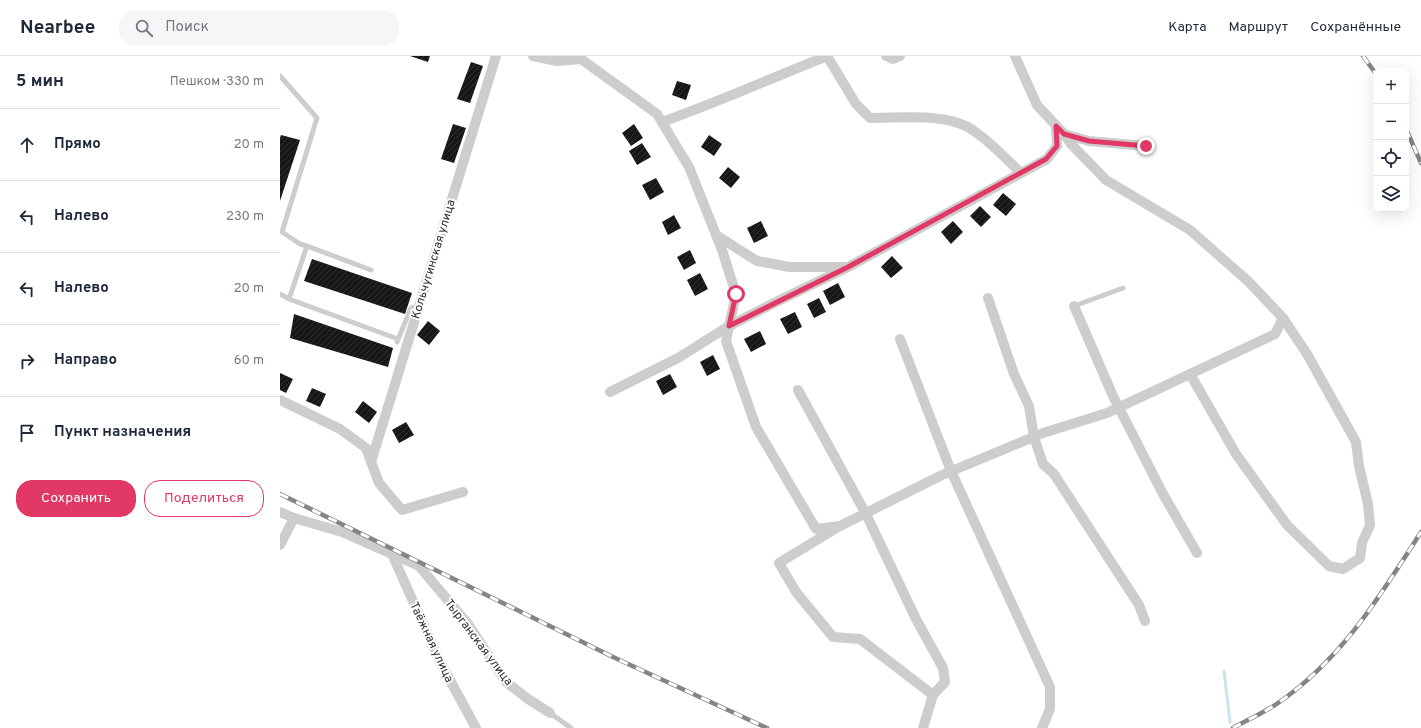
<!DOCTYPE html>
<html lang="ru">
<head>
<meta charset="utf-8">
<style>
  body { margin:0; font-family:Overpass,sans-serif; background:#f6f6f7; color:#1f2937 }
  .controls { position:absolute; right:12px; top:12px; display:grid; overflow:hidden; border-radius:8px; box-shadow:0 4px 16px #0002 }
  .controls button { width:36px; height:36px; display:grid; place-items:center; padding:0; border:0; border-bottom:1px solid #e0e1e3; background:#fff; color:#1f2937; font:20px sans-serif }
  .stop { position:absolute; width:12px; height:12px; margin:-9px; border:3px solid #e13865; border-radius:50%; background:#fff }
  .stop.end { background:#e13865; border-color:#fff; box-shadow:0 1px 4px #0008 }
  .list { margin:0; padding:0; list-style:none }
  h2 { display:flex; justify-content:space-between; align-items:center; height:52px; margin:0; padding:0 16px; font-size:17px }
  h2 small { font-size:13px; font-weight:400; color:#747a83 }
  .list li { display:grid; grid-template-columns:26px 1fr auto; gap:12px; align-items:center; box-sizing:border-box; height:72px; padding:0 16px; border-top:1px solid #e0e1e3 }
  .list b { display:block; font-size:15px; white-space:nowrap }
  .list em { font-size:13px; font-style:normal; color:#747a83 }
  .actions { display:flex; gap:8px; padding:12px 16px }
  .actions a { flex:1; padding:9px 0; border:1px solid #e13865; border-radius:16px; text-align:center; font-size:14px; color:#e13865 }
  .actions .main { background:#e13865; color:#fff }
  .icon { flex:none; width:22px; height:22px; fill:none; stroke:currentColor; stroke-width:2; stroke-linecap:round; stroke-linejoin:round }
  .map { position:relative; flex:none; width:1141px; height:672px; overflow:hidden }
  header { display:flex; align-items:center; gap:24px; box-sizing:border-box; height:56px; padding:0 20px; background:#fff; border-bottom:1px solid #e0e1e3 }
  header strong { font-size:19px }
  nav { display:flex; gap:22px; margin-inline-start:auto; font-size:14px }
  .search { width:280px; height:36px; background:#f6f6f7; display:flex; align-items:center; gap:10px; box-sizing:border-box; padding:0 14px; border-radius:16px; color:#747a83; font-size:15px }
  main { display:flex }
  aside { flex:1; background:#fff }
  .map>svg:first-child { display:block }
  .lines { fill:none; stroke-linecap:round; stroke-linejoin:round }
  .stream { stroke:#c9e4ea; stroke-width:3 }
  .building { fill:url(#building-hatch) }
  .service { stroke:#cdcdcd; stroke-width:5 }
  .minor { stroke:#cdcdcd; stroke-width:10 }
  .rail-casing { stroke:#858585; stroke-width:4.5 }
  .rail { stroke:#fff; stroke-width:3; stroke-dasharray:9; stroke-linecap:butt }
  .route { stroke:#e13865; stroke-width:5 }
  .labels { text-anchor:middle; stroke-width:4; stroke-linejoin:round; paint-order:stroke }
  .street-label { font-size:12px; fill:#303030; stroke:#fff }
</style>
</head>
<body>
<header>
<strong>Nearbee</strong>
<div class="search"><svg class="icon" aria-label="search" viewBox="0 0 24 24"><circle cx="10" cy="10" r="6"/><path d="M15 15l6 6"/></svg>Поиск</div>
<nav><a>Карта</a><a>Маршрут</a><a>Сохранённые</a></nav>
</header>
<main>
<aside>
<h2>5 мин<small>Пешком · 330 m</small></h2>
<ul class="list">
<li><svg class="icon" aria-label="ahead" viewBox="0 0 24 24"><path d="M12 20V5M6 11l6-6 6 6"/></svg><div><b>Прямо</b></div><em>20 m</em></li>
<li><svg class="icon" aria-label="left" viewBox="0 0 24 24"><path d="M17 20v-9H6M10 6l-5 5 5 5"/></svg><div><b>Налево</b></div><em>230 m</em></li>
<li><svg class="icon" aria-label="left" viewBox="0 0 24 24"><path d="M17 20v-9H6M10 6l-5 5 5 5"/></svg><div><b>Налево</b></div><em>20 m</em></li>
<li><svg class="icon" aria-label="right" viewBox="0 0 24 24"><path d="M7 20v-9h11M14 6l5 5-5 5"/></svg><div><b>Направо</b></div><em>60 m</em></li>
<li><svg class="icon" aria-label="arrive" viewBox="0 0 24 24"><path d="M6 21V4h12l-3 4 3 4H6"/></svg><div><b>Пункт назначения</b></div></li>
</ul>
<div class="actions"><a class="main">Сохранить</a><a>Поделиться</a></div>
</aside>
<div class="map">
<svg width="1141" height="672" viewBox="0 0 1141 672">
  <defs>
    <pattern id="building-hatch" width="6" height="6" patternUnits="userSpaceOnUse"><rect width="6" height="6" fill="#171717"/><path d="M-1 1l2-2M0 6l6-6M5 7l2-2" fill="none" stroke="#303030"/></pattern>
  </defs>
  <rect width="100%" height="100%" fill="#fff"/>
  <g class="lines">
    <polyline class="stream" points="944,615 950,666"/>
  </g>
  <g class="building">
    <polygon points="130,0 150,0 148,6"/>
    <polygon points="191,6 203,10 190,47 177,43"/>
    <polygon points="397,25 411,29 406,44 392,39"/>
    <polygon points="173,68 186,72 174,107 161,103"/>
    <polygon points="354,68 363,82 351,90 342,77"/>
    <polygon points="1,79 20,84 0,145 0,82"/>
    <polygon points="429,79 442,88 434,100 421,91"/>
    <polygon points="362,87 371,101 357,109 349,95"/>
    <polygon points="448,111 460,121 451,132 439,122"/>
    <polygon points="376,122 384,136 370,144 362,129"/>
    <polygon points="723,137 736,148 726,160 713,149"/>
    <polygon points="700,150 711,161 701,171 690,160"/>
    <polygon points="394,159 401,172 388,179 382,166"/>
    <polygon points="481,165 488,180 474,187 467,172"/>
    <polygon points="673,165 683,176 671,188 661,176"/>
    <polygon points="410,194 416,207 404,214 397,201"/>
    <polygon points="612,200 623,212 611,222 601,211"/>
    <polygon points="32,203 132,237 125,258 24,225"/>
    <polygon points="420,217 428,233 415,240 407,224"/>
    <polygon points="558,227 565,241 550,249 543,235"/>
    <polygon points="539,242 546,256 534,262 527,248"/>
    <polygon points="515,256 522,271 508,278 500,263"/>
    <polygon points="14,258 113,292 108,311 10,282"/>
    <polygon points="148,265 160,275 149,289 137,279"/>
    <polygon points="480,275 486,288 471,296 464,283"/>
    <polygon points="433,299 440,313 427,320 420,306"/>
    <polygon points="0,317 13,323 6,337 0,334"/>
    <polygon points="390,318 397,331 383,339 376,325"/>
    <polygon points="32,332 46,338 40,351 26,345"/>
    <polygon points="83,345 97,356 89,367 75,356"/>
    <polygon points="126,366 134,379 119,387 112,374"/>
  </g>
  <g class="lines">
    <g class="service">
      <polyline points="0,20 37,62 2,176 20,188 27,190"/>
      <polyline points="0,238 9,243 27,190 91,214"/>
      <polyline points="9,243 118,283"/>
      <polyline points="794,250 843,232"/>
      <polyline points="117,286 131,252 139,250"/>
      <polyline points="270,657 291,672"/>
    </g>
    <g class="minor">
      <polyline points="253,0 277,5 301,3"/>
      <polyline points="606,0 613,3 620,0"/>
      <polyline points="735,0 757,49 784,78 809,85 866,90"/>
      <polyline points="301,3 377,58 409,111 442,194 456,238 446,285 476,371 536,473 560,470 662,419 763,377 827,357 995,278 1003,262 969,226 910,174 826,124 791,88 784,78"/>
      <path d="M382,66C438,46 492,22 547,0L576,48L590,62C619,62 653,58 681,68C699,74 726,103 740,116"/>
      <polyline points="436,179 477,205 510,211 566,211"/>
      <polyline points="708,242 734,318 749,350 754,381 763,408 774,418 859,549 865,565"/>
      <polyline points="794,250 833,340 883,438 917,497"/>
      <polyline points="620,283 671,415 770,631 770,653 762,672"/>
      <polyline points="910,318 956,398 1007,469 1049,510 1063,513 1080,502 1082,487 1090,469 1088,448 1079,410 1076,386 1027,298 1003,262"/>
      <polyline points="518,334 586,458 636,563 663,612 665,626 653,639"/>
      <polyline points="330,336 398,302 449,270 498,245 568,211 767,103 777,90 776,70"/>
      <polyline points="0,344 60,373 86,392 99,427 122,454 183,436"/>
      <polyline points="91,406 216,0"/>
      <polyline points="0,456 14,462 62,476 139,510 188,568 226,626 248,643 270,657"/>
      <polyline points="558,471 499,507 516,536 553,581 580,583 653,639 643,672"/>
      <polyline points="0,489 14,462"/>
      <polyline points="112,498 160,606 196,672"/>
    </g>
    <g class="rail-casing">
      <g id="rail">
        <polyline points="1083,0 1096,18"/>
        <polyline points="1126,73 1141,107"/>
        <polyline points="0,438 333,601 487,672"/>
        <path d="M953,672C967,664 984,657 998,647C1062,603 1100,540 1141,476"/>
      </g>
    </g>
    <use href="#rail" class="rail"/>
  </g>
  <g class="lines">
    <polyline class="route" points="456,238 449,270 568,211 766,103 777,90 776,70 784,78 809,85 866,90"/>
  </g>
  <g class="labels">
    <g class="street-label">
      <text transform="translate(153 203) rotate(-73)" y="4">Кольчугинская улица</text>
      <text transform="translate(152 586) rotate(65)" y="4">Таёжная улица</text>
      <text transform="translate(199 586) rotate(53)" y="4">Тырганская улица</text>
    </g>
  </g>
</svg>
<div class="controls">
<button>+</button>
<button>−</button>
<button><svg class="icon" aria-label="locate" viewBox="0 0 24 24"><circle cx="12" cy="12" r="6"/><path d="M12 2v4M12 18v4M2 12h4M18 12h4"/></svg></button>
<button><svg class="icon" aria-label="layers" viewBox="0 0 24 24"><path d="M12 4l9 5-9 5-9-5zM3 14l9 5 9-5"/></svg></button>
</div>
<div class="stop" style="left:456px;top:238px"></div>
<div class="stop end" style="left:866px;top:90px"></div>
</div>
</main>
</body>
</html>
